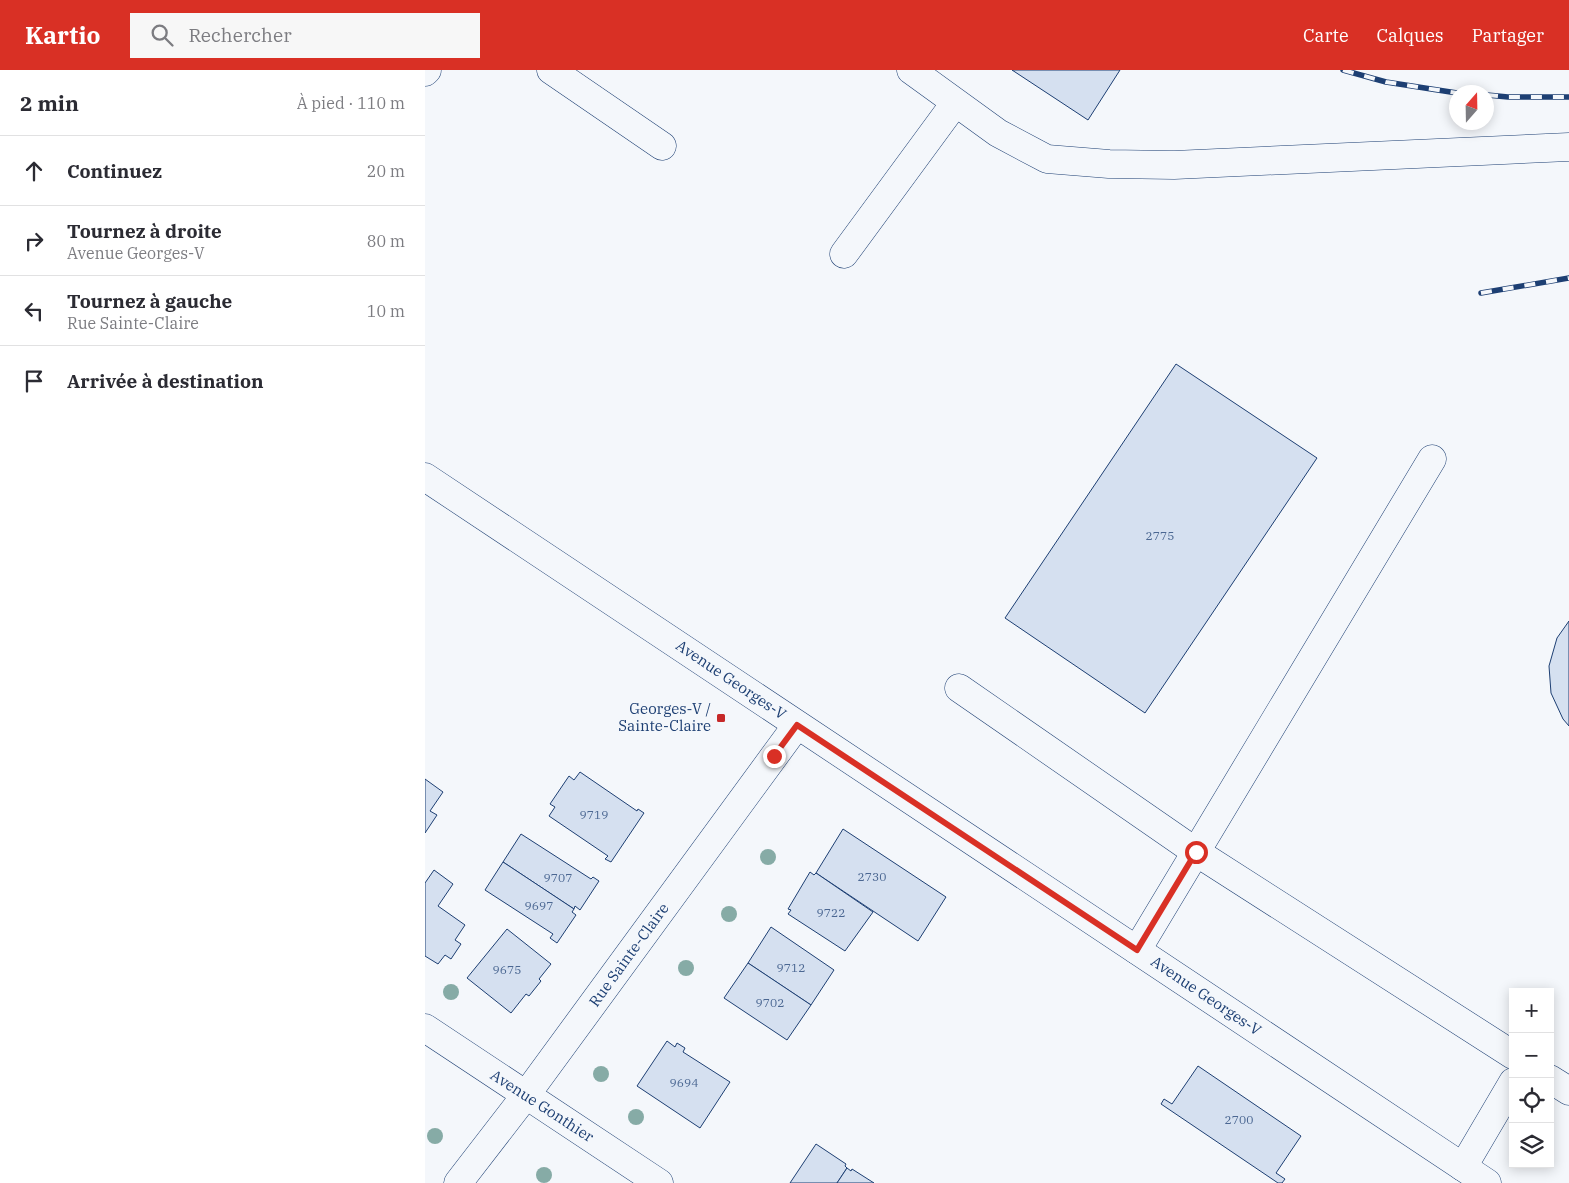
<!DOCTYPE html>
<html lang="fr">
<head>
<meta charset="utf-8">
<style>
  body { margin:0; font-family:"IBM Plex Serif",serif; background:#f7f7f7; color:#2b2b33 }
  .controls { position:absolute; right:15px; bottom:15px; display:grid; overflow:hidden; border-radius:0px; box-shadow:0 2px 12px #0003 }
  .controls button { width:45px; height:45px; display:grid; place-items:center; padding:0; border:0; border-bottom:1px solid #e1e1e2; background:#fff; color:#2b2b33; font:25px sans-serif }
  .compass { position:absolute; left:1024px; top:15px; width:45px; height:45px; border-radius:50%; background:#fff; box-shadow:0 2px 12px #0003; rotate:20deg }
  .stop { position:absolute; width:15px; height:15px; margin:-11px; border:4px solid #d93025; border-radius:50%; background:#fff }
  .stop.end { background:#d93025; border-color:#fff; box-shadow:0 1px 5px #0008 }
  .list { margin:0; padding:0; list-style:none }
  h2 { display:flex; justify-content:space-between; align-items:center; height:65px; margin:0; padding:0 20px; font-size:21px }
  h2 small { font-size:16px; font-weight:400; color:#7c7c81 }
  .list li { display:grid; grid-template-columns:32px 1fr auto; gap:15px; align-items:center; box-sizing:border-box; height:70px; padding:0 20px; border-top:1px solid #e1e1e2 }
  .list b { display:block; font-size:19px; white-space:nowrap }
  .list p { margin:0; font-size:16px; white-space:nowrap; color:#7c7c81 }
  .list em { font-size:16px; font-style:normal; color:#7c7c81 }
  .icon { flex:none; width:28px; height:28px; fill:none; stroke:currentColor; stroke-width:2; stroke-linecap:round; stroke-linejoin:round }
  .map { position:relative; flex:none; width:1144px; height:1113px; overflow:hidden }
  header { display:flex; align-items:center; gap:30px; box-sizing:border-box; height:70px; padding:0 25px; background:#d93025; color:#fff }
  header strong { font-size:24px }
  nav { display:flex; gap:28px; margin-inline-start:auto; font-size:18px }
  .search { width:350px; height:45px; background:#f7f7f7; display:flex; align-items:center; gap:12px; box-sizing:border-box; padding:0 18px; border-radius:0px; color:#7c7c81; font-size:19px }
  main { display:flex }
  aside { flex:1; background:#fff }
  .map>svg:first-child { display:block }
  .building { fill:#d5e0f0; stroke:#1d3f73 }
  .lines { fill:none; stroke-linecap:round; stroke-linejoin:round }
  .minor-casing { stroke:#1d3f73; stroke-width:29 }
  .minor { stroke:#f4f7fb; stroke-width:28 }
  .rail-casing { stroke:#1d3f73; stroke-width:5.5 }
  .rail { stroke:#f4f7fb; stroke-width:4; stroke-dasharray:11; stroke-linecap:butt }
  .tree { fill:#86aba6 }
  .route { stroke:#d93025; stroke-width:6 }
  .poi-dot { fill:#c62828; stroke:#f4f7fb; stroke-width:2 }
  .labels { text-anchor:middle; stroke-width:4; stroke-linejoin:round; paint-order:stroke }
  .number-label { font-size:12px; fill:#4b6792 }
  .street-label { font-size:15px; fill:#1d3f73; stroke:#f4f7fb }
  .poi-label { font-size:15px; fill:#1d3f73; stroke:#f4f7fb; text-anchor:end }
</style>
</head>
<body>
<header>
<strong>Kartio</strong>
<div class="search"><svg class="icon" aria-label="search" viewBox="0 0 24 24"><circle cx="10" cy="10" r="6"/><path d="M15 15l6 6"/></svg>Rechercher</div>
<nav><a>Carte</a><a>Calques</a><a>Partager</a></nav>
</header>
<main>
<aside>
<h2>2 min<small>À pied · 110 m</small></h2>
<ul class="list">
<li><svg class="icon" aria-label="ahead" viewBox="0 0 24 24"><path d="M12 20V5M6 11l6-6 6 6"/></svg><div><b>Continuez</b></div><em>20 m</em></li>
<li><svg class="icon" aria-label="right" viewBox="0 0 24 24"><path d="M7 20v-9h11M14 6l5 5-5 5"/></svg><div><b>Tournez à droite</b><p>Avenue Georges-V</p></div><em>80 m</em></li>
<li><svg class="icon" aria-label="left" viewBox="0 0 24 24"><path d="M17 20v-9H6M10 6l-5 5 5 5"/></svg><div><b>Tournez à gauche</b><p>Rue Sainte-Claire</p></div><em>10 m</em></li>
<li><svg class="icon" aria-label="arrive" viewBox="0 0 24 24"><path d="M6 21V4h12l-3 4 3 4H6"/></svg><div><b>Arrivée à destination</b></div></li>
</ul>
</aside>
<div class="map">
<svg width="1144" height="1113" viewBox="0 0 1144 1113">
  <rect width="100%" height="100%" fill="#f4f7fb"/>
  <g class="building">
    <polygon points="587,0 695,0 663,50"/>
    <polygon points="751,294 892,388 720,643 580,548"/>
    <polygon points="1144,551 1144,656 1138,649 1126,623 1124,596 1132,568"/>
    <polygon points="155,702 212,741 213,739 219,743 186,792 180,789 183,786 124,746 130,737 125,734 144,706 149,710"/>
    <polygon points="0,709 18,722 5,741 12,745 0,763"/>
    <polygon points="418,759 521,827 493,871 391,803"/>
    <polygon points="96,764 166,809 168,807 174,811 155,840 150,836 149,839 78,792"/>
    <polygon points="78,792 149,839 147,842 151,845 132,873 125,868 128,864 60,820"/>
    <polygon points="9,800 28,814 13,836 40,855 30,870 36,874 26,889 20,885 13,894 0,886 0,813"/>
    <polygon points="385,802 389,805 391,803 448,842 420,881 363,844 366,840 363,839"/>
    <polygon points="346,857 409,900 386,935 323,893"/>
    <polygon points="82,859 126,894 114,909 116,911 104,926 101,924 86,943 42,908"/>
    <polygon points="323,893 386,935 362,970 299,928"/>
    <polygon points="242,971 250,977 252,973 260,978 258,982 305,1012 275,1058 212,1016"/>
    <polygon points="773,996 876,1066 851,1103 860,1109 857,1113 853,1113 736,1034 739,1029 747,1034"/>
    <polygon points="391,1074 421,1094 420,1096 422,1098 412,1113 365,1113"/>
    <polygon points="422,1098 426,1101 427,1099 449,1113 412,1113"/>
  </g>
  <g class="lines">
    <g class="minor-casing">
      <g id="minor">
        <polyline points="126,0 237,76"/>
        <polyline points="486,0 573,63 622,89 684,94 749,95 1144,77"/>
        <polyline points="0,2 2,0"/>
        <polyline points="419,184 530,33"/>
        <polyline points="0,407 1062,1113"/>
        <polyline points="534,618 771,782 1088,985"/>
        <polyline points="712,880 1007,389"/>
        <polyline points="0,958 234,1113"/>
        <polyline points="1125,1009 1144,1021"/>
        <polyline points="1038,1097 1088,1012"/>
        <polyline points="33,1113 101,1025 372,655"/>
      </g>
    </g>
    <use href="#minor" class="minor"/>
    <g class="rail-casing">
      <g id="rail">
        <polyline points="918,0 961,12 1032,23"/>
        <polyline points="1062,25 1083,27 1144,27"/>
        <polyline points="1056,223 1144,208"/>
      </g>
    </g>
    <use href="#rail" class="rail"/>
  </g>
  <g class="tree">
    <circle cx="343" cy="787" r="8"/>
    <circle cx="304" cy="844" r="8"/>
    <circle cx="261" cy="898" r="8"/>
    <circle cx="26" cy="922" r="8"/>
    <circle cx="176" cy="1004" r="8"/>
    <circle cx="211" cy="1047" r="8"/>
    <circle cx="10" cy="1066" r="8"/>
    <circle cx="119" cy="1105" r="8"/>
  </g>
  <g class="lines">
    <polyline class="route" points="349,686 372,655 712,880 771,782"/>
  </g>
  <rect class="poi-dot" x="291" y="643" width="10" height="10" rx="2.5"/>
  <g class="labels">
    <g class="number-label">
      <text x="735" y="470">2775</text>
      <text x="169" y="749">9719</text>
      <text x="447" y="811">2730</text>
      <text x="133" y="812">9707</text>
      <text x="114" y="840">9697</text>
      <text x="406" y="847">9722</text>
      <text x="366" y="902">9712</text>
      <text x="82" y="904">9675</text>
      <text x="345" y="937">9702</text>
      <text x="259" y="1017">9694</text>
      <text x="814" y="1054">2700</text>
    </g>
    <g class="street-label">
      <text transform="translate(306 610) rotate(34)" y="5">Avenue Georges-V</text>
      <text transform="translate(204 885) rotate(-54)" y="5">Rue Sainte-Claire</text>
      <text transform="translate(781 926) rotate(34)" y="5">Avenue Georges-V</text>
      <text transform="translate(117 1036) rotate(33)" y="5">Avenue Gonthier</text>
    </g>
    <g class="poi-label">
      <text x="286" y="644">Georges-V /<tspan x="286" dy="17">Sainte-Claire</tspan></text>
    </g>
  </g>
</svg>
<div class="controls">
<button>+</button>
<button>−</button>
<button><svg class="icon" aria-label="locate" viewBox="0 0 24 24"><circle cx="12" cy="12" r="6"/><path d="M12 2v4M12 18v4M2 12h4M18 12h4"/></svg></button>
<button><svg class="icon" aria-label="layers" viewBox="0 0 24 24"><path d="M12 4l9 5-9 5-9-5zM3 14l9 5 9-5"/></svg></button>
</div>
<svg class="compass" viewBox="-18 -18 36 36"><path d="M0-13l5 13h-10z" fill="#e53935"/><path d="M0 13l5-13h-10z" fill="#7c7c81"/></svg>
<div class="stop" style="left:771px;top:782px"></div>
<div class="stop end" style="left:349px;top:686px"></div>
</div>
</main>
</body>
</html>
